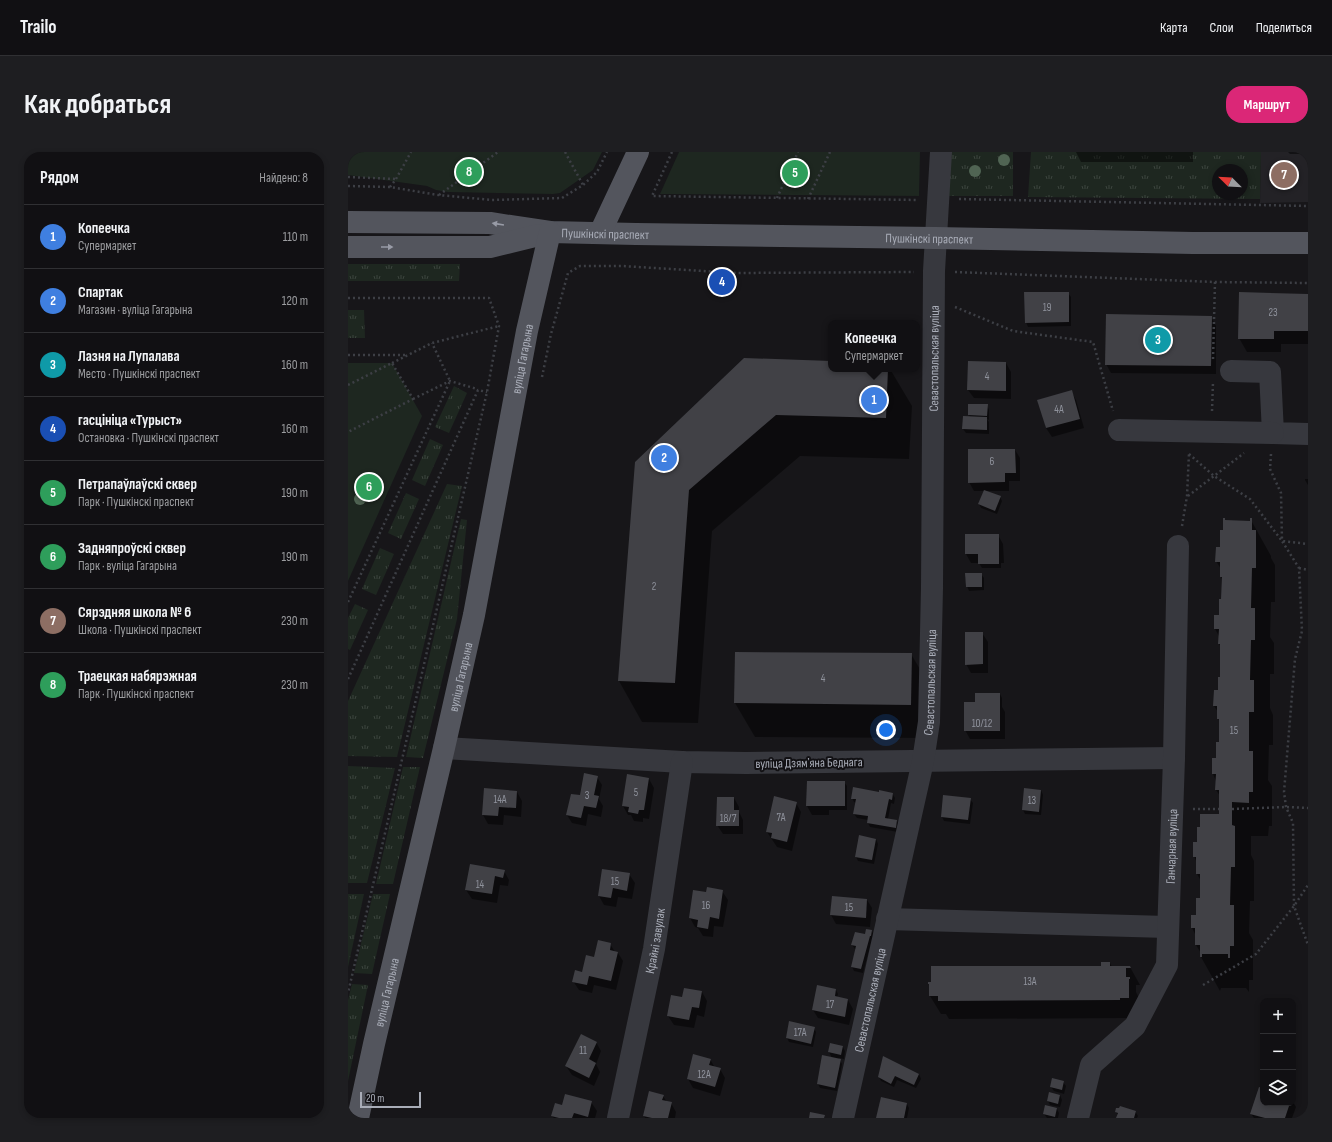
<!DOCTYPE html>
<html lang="ru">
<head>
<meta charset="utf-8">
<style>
  body { margin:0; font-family:"Sofia Sans Condensed",sans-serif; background:#1e1e21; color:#f1f3f6 }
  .controls { position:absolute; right:12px; bottom:12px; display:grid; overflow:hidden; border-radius:8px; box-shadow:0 2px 6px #0003 }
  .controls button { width:36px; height:36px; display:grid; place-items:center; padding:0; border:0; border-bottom:1px solid #303033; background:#111013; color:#f1f3f6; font:20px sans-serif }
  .compass { position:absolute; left:864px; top:12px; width:36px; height:36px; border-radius:50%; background:#111013; box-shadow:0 2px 6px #0003; rotate:294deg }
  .scale { position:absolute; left:12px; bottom:10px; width:61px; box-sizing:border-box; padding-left:4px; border:2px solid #a9adb8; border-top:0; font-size:11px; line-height:14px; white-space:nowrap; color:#a9adb8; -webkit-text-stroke:3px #121114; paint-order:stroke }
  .you { position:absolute; left:538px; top:578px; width:14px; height:14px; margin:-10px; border:3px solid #fff; border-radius:50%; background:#1a73e8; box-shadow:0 0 0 6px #1a73e833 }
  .badge { display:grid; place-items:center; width:26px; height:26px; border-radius:50%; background:#db2777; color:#fff; font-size:13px; font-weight:700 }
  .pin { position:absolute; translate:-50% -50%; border:2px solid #fff; box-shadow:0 1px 4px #0006 }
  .popup { position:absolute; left:480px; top:168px; width:92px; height:52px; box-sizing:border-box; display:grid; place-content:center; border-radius:8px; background:#111013; filter:drop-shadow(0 1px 3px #0005); font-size:13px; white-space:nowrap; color:#9c9da0 }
  .popup b { font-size:15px; color:#f1f3f6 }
  .popup::after { content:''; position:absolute; left:50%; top:100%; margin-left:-8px; border:8px solid transparent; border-top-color:#111013 }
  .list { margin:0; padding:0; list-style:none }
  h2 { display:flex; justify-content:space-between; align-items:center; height:52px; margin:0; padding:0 16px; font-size:17px }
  h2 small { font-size:13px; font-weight:400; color:#9c9da0 }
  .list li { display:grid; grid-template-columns:26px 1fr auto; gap:12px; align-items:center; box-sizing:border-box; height:64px; padding:0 16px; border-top:1px solid #303033 }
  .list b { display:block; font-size:15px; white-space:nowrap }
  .list p { margin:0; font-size:13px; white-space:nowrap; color:#9c9da0 }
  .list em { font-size:13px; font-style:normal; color:#9c9da0 }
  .icon { flex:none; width:22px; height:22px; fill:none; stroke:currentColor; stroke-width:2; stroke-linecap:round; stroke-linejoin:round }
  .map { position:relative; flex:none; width:960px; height:966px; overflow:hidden; border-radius:16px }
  header { display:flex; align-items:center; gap:24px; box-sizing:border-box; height:56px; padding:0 20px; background:#111013; border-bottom:1px solid #303033 }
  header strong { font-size:19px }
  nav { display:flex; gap:22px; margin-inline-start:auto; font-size:14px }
  .intro { display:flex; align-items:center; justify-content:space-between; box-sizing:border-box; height:96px; padding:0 24px }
  h1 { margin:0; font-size:28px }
  .button { padding:10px 18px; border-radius:16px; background:#db2777; color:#fff; font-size:14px; font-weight:700 }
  main { display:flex; gap:24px; padding:0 24px }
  aside { flex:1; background:#111013; border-radius:16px; box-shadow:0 2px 6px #0003 }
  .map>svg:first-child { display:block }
  .built { fill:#232226 }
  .grass { fill:url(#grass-tufts); fill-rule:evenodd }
  .park { fill:#1e2720 }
  .shadow { fill:#0007 }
  .building { fill:#414146 }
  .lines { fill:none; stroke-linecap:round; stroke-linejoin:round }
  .path { stroke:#3d3f45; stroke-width:2.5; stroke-dasharray:2 3; stroke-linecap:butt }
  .minor { stroke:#37383e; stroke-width:22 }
  .major { stroke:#53555d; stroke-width:22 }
  .tree { fill:#506453 }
  .oneway { fill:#989ba6 }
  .labels { text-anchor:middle; stroke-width:4; stroke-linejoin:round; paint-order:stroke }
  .number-label { font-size:11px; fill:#8f929c }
  .street-label { font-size:13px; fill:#a9adb8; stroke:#121114 }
</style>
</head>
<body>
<header>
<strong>Trailo</strong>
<nav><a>Карта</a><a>Слои</a><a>Поделиться</a></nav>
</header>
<div class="intro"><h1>Как добраться</h1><a class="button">Маршрут</a></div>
<main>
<aside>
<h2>Рядом<small>Найдено: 8</small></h2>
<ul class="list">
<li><span class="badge" style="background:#3f7fe0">1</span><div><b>Копеечка</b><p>Супермаркет</p></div><em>110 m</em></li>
<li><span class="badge" style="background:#3f7fe0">2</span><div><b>Спартак</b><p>Магазин · вуліца Гагарына</p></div><em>120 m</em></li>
<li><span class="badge" style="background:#0f9aa8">3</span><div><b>Лазня на Лупалава</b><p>Место · Пушкінскі праспект</p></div><em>160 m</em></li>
<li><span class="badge" style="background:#1a4fb4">4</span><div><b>гасцініца «Турыст»</b><p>Остановка · Пушкінскі праспект</p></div><em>160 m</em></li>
<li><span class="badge" style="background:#2e9e5b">5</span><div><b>Петрапаўлаўскі сквер</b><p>Парк · Пушкінскі праспект</p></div><em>190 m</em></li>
<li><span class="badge" style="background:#2e9e5b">6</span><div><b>Задняпроўскі сквер</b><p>Парк · вуліца Гагарына</p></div><em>190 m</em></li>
<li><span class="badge" style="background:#8d6e63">7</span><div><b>Сярэдняя школа № 6</b><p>Школа · Пушкінскі праспект</p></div><em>230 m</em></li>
<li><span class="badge" style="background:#2e9e5b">8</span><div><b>Траецкая набярэжная</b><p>Парк · Пушкінскі праспект</p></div><em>230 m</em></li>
</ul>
</aside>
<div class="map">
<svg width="960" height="966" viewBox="0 0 960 966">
  <defs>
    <pattern id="grass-tufts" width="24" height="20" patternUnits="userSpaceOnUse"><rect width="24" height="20" fill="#1e2720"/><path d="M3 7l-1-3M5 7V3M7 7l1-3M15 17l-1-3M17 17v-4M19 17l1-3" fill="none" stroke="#3c443e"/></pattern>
  </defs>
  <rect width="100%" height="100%" fill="#171619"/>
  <polygon class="built" points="913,0 960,0 960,50 912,51"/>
  <g class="grass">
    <polygon points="603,0 665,0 665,44 599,44"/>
    <path d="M683,0H913L912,47L680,45ZM870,18H894V42H870Z"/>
    <polygon points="0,112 112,112 111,129 0,129"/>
    <polygon points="0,158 16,158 17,186 0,186"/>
    <polygon points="106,234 119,241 101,281 87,275"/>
    <polygon points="82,287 95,293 77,334 64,328"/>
    <polygon points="99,332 114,334 49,605 0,604 0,549"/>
    <polygon points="58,341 71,347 53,387 40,381"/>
    <polygon points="113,367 119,368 109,467 75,606 58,605"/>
    <polygon points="32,396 46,402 28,443 14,437"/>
    <polygon points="7,452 20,458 2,498 0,497 0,466"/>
    <polygon points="0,614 47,616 19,731 0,731"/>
    <polygon points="55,615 72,615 45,732 28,732"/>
    <polygon points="0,742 16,742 0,815"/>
    <polygon points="25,742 42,742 24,822 6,821"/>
    <polygon points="4,832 20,833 0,929 0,848"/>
  </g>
  <g class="park">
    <polygon points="0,0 254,0 245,18 212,41 205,42 100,40 88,38 79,34 0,23"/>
    <polygon points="331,0 572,0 571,44 312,42"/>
    <polygon points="0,211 44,211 74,264 0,429"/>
  </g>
  <g class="shadow">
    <polygon points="728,0 845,0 845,10 733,10"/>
    <polygon points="940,0 960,0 960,2 942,2"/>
    <polygon points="720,141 723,145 723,174 680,175 678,170"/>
    <polygon points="960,143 960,192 933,192 933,200 899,200 891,186"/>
    <polygon points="863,165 868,174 868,222 763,221 758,212"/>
    <polygon points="483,210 483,217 542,217 564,254 561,307 452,304 364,379 350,571 294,570 271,529 288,311"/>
    <polygon points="658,211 663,220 663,247 626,246 620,238"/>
    <polygon points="723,239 728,248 736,276 704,285 698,276 691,248"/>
    <polygon points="639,253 641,258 641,268 639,267 641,270 641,282 618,281 615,277 616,265 622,265 621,263"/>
    <polygon points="667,298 672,306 672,329 661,329 661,339 626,339 621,330"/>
    <polygon points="957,327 960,327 960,333 957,328"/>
    <polygon points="652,345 654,349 649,362 633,356 631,352"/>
    <polygon points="904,370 923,404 923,406 927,413 927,450 923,450 922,485 926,491 926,522 922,522 922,556 925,563 925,593 921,593 920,628 924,634 924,674 921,674 920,684 903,684 903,703 906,709 906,749 902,749 901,781 905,788 905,828 901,828 901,840 898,836 873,836 872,839 853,805 853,801 848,793 848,784 844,776 844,764 849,764 853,747 853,729 849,722 849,711 846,704 853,676 872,664 872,644 868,638 868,629 865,622 865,607 869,607 872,591 872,570 870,566 870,560 866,554 871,539 873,526 873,495 871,492 871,484 867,477 872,464 874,448 875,428 873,425 873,417 868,409 873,396"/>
    <polygon points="650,383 655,392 656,411 653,411 653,416 634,416 631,411 623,411 618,402"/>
    <polygon points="633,422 636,426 636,438 621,439 619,434"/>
    <polygon points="634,481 640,490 640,521 623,521 618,512"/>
    <polygon points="388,501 563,502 583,536 582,586 407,585 387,551"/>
    <polygon points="652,542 654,546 654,555 657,560 657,587 622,587 617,578"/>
    <polygon points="249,625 254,633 251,647 255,654 253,665 240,662 238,674 224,671 219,663"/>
    <polygon points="301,627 306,636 301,667 295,666 295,670 286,669 283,663 280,663 275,654"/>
    <polygon points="496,630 499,634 499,658 481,658 481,663 464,663 459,654"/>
    <polygon points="137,637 169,640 174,649 173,665 156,663 155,673 140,672 135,663"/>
    <polygon points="693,638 695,643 693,663 677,662 675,658"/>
    <polygon points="544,641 547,646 546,652 543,651 540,667 549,669 551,673 550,680 522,675 520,671 520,668 509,666 506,662 508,651 506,650 504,646"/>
    <polygon points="386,646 391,655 391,660 395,668 395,682 375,682 369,673"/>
    <polygon points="622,647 625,651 622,672 596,669 594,665"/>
    <polygon points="448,651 453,660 444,699 429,695 419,680"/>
    <polygon points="528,687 530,692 526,712 510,709 508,705"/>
    <polygon points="156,719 161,728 160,734 152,733 149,751 124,747 118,738"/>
    <polygon points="281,722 287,731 284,747 270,745 268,755 256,753 251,744"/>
    <polygon points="346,739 359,741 374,739 380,748 375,775 366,774 365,785 355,784 350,776 347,775 342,766"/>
    <polygon points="485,745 519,748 524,756 522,775 488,772 483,763"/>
    <polygon points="524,779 526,783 525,788 524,787 515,821 506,819 504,815 508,797 507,797 504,793"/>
    <polygon points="262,792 267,800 270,801 275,809 268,838 246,833 244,841 231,838 225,829 247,806"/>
    <polygon points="762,811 764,815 782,815 792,833 788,833 788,840 790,844 790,864 782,866 601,867 598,862 593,862 582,844 584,815 755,815"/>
    <polygon points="470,834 488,838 490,842 489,846 500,848 505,857 501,873 470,866 465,858"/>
    <polygon points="354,840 359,849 356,865 349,863 346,876 326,873 320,864 335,846"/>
    <polygon points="466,876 468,880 465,895 441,890 439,886"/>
    <polygon points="248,890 253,899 248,912 252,920 246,934 224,923 218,914"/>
    <polygon points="482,892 495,895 497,899 496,907 491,906 494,912 489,939 472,936 470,932 484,906 481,900"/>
    <polygon points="362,907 367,916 372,917 377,926 372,944 345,936 340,927"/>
    <polygon points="571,922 573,927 568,936 549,928 546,935 533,929 531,925"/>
    <polygon points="715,930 718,934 716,942 706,939 703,935"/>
    <polygon points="915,938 915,951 945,951 945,950 948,955 944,966 906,966 903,962"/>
    <polygon points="712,943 714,948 712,955 702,953 700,949"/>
    <polygon points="315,944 319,950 323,951 328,960 327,966 297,966 296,964"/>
    <polygon points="243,950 249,959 247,966 206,966 204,964 215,954"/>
    <polygon points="559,952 561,956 559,966 529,966"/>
    <polygon points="709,957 711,961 710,966 699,966 696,962"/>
    <polygon points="787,959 790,964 789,966 770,966 770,964 768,960"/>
  </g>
  <g class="building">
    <polygon points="676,140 721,140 721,170 677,171"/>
    <polygon points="891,140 960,142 960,179 926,179 926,187 890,187"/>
    <polygon points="758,162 864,164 863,214 757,213"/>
    <polygon points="396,206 483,209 483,217 540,217 538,266 428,263 341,338 327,531 270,529 287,310"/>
    <polygon points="620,209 658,210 658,239 619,238"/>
    <polygon points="724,238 732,267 698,276 689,248"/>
    <polygon points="620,252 640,252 639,264 620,263"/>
    <polygon points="615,264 639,265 639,278 614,277"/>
    <polygon points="620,297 667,297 668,321 657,321 657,330 620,331"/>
    <polygon points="636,338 653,344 647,359 630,352"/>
    <polygon points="875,366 877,366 877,368 902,369 902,366 904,366 904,378 908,378 908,416 904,416 903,456 907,456 907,488 903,488 902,528 906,528 906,560 901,560 901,599 905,599 905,640 901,640 901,651 884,650 884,673 887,674 887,715 883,715 882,753 886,753 886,794 882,794 882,806 880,806 880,802 854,802 854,805 852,805 852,793 847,793 847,776 843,776 843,763 848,763 848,746 852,746 852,722 848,722 848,705 845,705 845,690 849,690 849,675 852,675 852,662 871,662 871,638 867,638 868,622 864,622 864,606 868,606 868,590 871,590 871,567 869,567 869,554 865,554 866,538 870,538 870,525 872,525 872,492 870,492 871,477 866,477 866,463 871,463 871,447 873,447 874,425 872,425 872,410 867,410 868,395 872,395 872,378 875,378"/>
    <polygon points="617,382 651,382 651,412 630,412 630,402 617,402"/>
    <polygon points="617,421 634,421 634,435 618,435"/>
    <polygon points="617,480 635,480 635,512 617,513"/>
    <polygon points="387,500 564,501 563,553 386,551"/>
    <polygon points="627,541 652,541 652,579 616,579 616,550 627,550"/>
    <polygon points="236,621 250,624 246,643 251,644 248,656 236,654 233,666 218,663 223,642 232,643"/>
    <polygon points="279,622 301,626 296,658 291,658 290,662 280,660 281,655 274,654"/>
    <polygon points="459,629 497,629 497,654 458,654"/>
    <polygon points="505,635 531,640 531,638 545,641 544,648 541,647 537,666 549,668 548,676 519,671 520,664 505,662 508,647 503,647"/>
    <polygon points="136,636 169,639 168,656 151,655 150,664 134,663"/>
    <polygon points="676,636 693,638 691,660 674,658"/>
    <polygon points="595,643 623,646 620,668 593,665"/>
    <polygon points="426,644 449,650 439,690 423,686 424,681 418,680"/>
    <polygon points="369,645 386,645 386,658 391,658 391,674 368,674"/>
    <polygon points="511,683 528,687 524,708 507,705"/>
    <polygon points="122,712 157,718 155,726 147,724 144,742 117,738"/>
    <polygon points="254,717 282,721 279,739 265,736 263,746 250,744"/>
    <polygon points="359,735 375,738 371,767 362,765 360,777 349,775 350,768 341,766 345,738 358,740"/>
    <polygon points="484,744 519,747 518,766 482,763"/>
    <polygon points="518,777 524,778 523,784 522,784 513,817 503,815 508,794 503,793 507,780 517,782"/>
    <polygon points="250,788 263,791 262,798 270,800 263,829 241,824 239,833 224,830 227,818 234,820 238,803 246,805"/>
    <polygon points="753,810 762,810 762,814 782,814 783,816 778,816 778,825 782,825 782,827 781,827 781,846 772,846 772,848 590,849 590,844 581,844 581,832 580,832 580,830 583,830 583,814 753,814"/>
    <polygon points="469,833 488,837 487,844 500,847 497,865 464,858"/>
    <polygon points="336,836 354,839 351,856 344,855 341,868 319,864 323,843 334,845"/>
    <polygon points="441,869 467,875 463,892 438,886"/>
    <polygon points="233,882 249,890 241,907 248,911 241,926 217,914"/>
    <polygon points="482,891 495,894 493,903 480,900"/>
    <polygon points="345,902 363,907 361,913 373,916 367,935 339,927"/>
    <polygon points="474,903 493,907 487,936 469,932"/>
    <polygon points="535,904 571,922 566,933 547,924 543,932 530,925"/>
    <polygon points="704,926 716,929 714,938 702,935"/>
    <polygon points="911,935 915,936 915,951 942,951 937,966 917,966 902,962"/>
    <polygon points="301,939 316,943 314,948 324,950 320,966 304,966 295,964"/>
    <polygon points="701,940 712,943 710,952 699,949"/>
    <polygon points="217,942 244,949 240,965 226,961 224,966 211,966 203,964 207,951 214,953"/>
    <polygon points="533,945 559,951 556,966 528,966"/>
    <polygon points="697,953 709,956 707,965 695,962"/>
    <polygon points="772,954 788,959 786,966 768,966 770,961 767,960 768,956 771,956"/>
    <polygon points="462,960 477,963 476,966 461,966"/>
  </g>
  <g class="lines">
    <g class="path">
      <polyline points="217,0 235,33"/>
      <polyline points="324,0 304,44 570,48"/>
      <polyline points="0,25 48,27"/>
      <polyline points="0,34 42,35 90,43 144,48 214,46 235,33 249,20 259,0"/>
      <polyline points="42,35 48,27 63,0"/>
      <polyline points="91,43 150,0"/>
      <polyline points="429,46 450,0"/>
      <polyline points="460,47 482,0"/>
      <polyline points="611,47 960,54"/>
      <polyline points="607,120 867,130 960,131"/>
      <polyline points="0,146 141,146 151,174 139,240 0,841"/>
      <polyline points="607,155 665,179 745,190 765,259"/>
      <polyline points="0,203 59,203"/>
      <polyline points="865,207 867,130"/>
      <polyline points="44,211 84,191 151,174"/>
      <polyline points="194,225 203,182 220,121 232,114 274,114 388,121 566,120"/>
      <polyline points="0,233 44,211 65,247 0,280"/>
      <polyline points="65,247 102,229 129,237"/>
      <polyline points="864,259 865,230"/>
      <polyline points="841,302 866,324 902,347 934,389 960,392"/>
      <polyline points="923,302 922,317 933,341 934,389 951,416 954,479 947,507 936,640 938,655 945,671 946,754 960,793"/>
      <polyline points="840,344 896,301"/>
      <polyline points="834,374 839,344 841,301"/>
      <polyline points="951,416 960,418"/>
      <polyline points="0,450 102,229 84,191"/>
      <polyline points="0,527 130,238 139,240"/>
      <polyline points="845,657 871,657"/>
      <polyline points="884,657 938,655 960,656"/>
      <polyline points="855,833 908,802 946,754 960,733"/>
    </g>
    <g class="minor">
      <polyline points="883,219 922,220 925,281 960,282"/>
      <polyline points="771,278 925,281"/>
      <polyline points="96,596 334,610 398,611 826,606"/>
      <polyline points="539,767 819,775"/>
      <path id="s1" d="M270,966L306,797L334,610"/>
      <path id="s2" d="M495,966L575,609L581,570L584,436L586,119L593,0"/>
      <path id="s3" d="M730,966L743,913L787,874L819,813L826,606L830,394"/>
    </g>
    <g class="major">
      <path id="s4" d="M0,70L142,71L202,80L288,82L587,86L845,91H960"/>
      <polyline points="252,81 290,0"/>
      <polyline points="0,95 142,95 191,83"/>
      <path id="s5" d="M10,966L26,892L96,596L126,463L179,179L202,80"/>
    </g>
  </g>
  <g class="tree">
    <circle cx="656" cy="8" r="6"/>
    <circle cx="627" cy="19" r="6"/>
    <circle cx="12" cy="347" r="6"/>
  </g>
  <defs><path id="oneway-solid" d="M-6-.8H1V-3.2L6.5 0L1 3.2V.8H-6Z"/></defs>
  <g class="oneway">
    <use href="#oneway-solid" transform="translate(150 72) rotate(-171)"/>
    <use href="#oneway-solid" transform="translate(39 95)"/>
  </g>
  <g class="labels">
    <g class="number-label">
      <text x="699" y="159">19</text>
      <text x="925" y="164">23</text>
      <text x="639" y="228">4</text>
      <text x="711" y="261">4А</text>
      <text x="644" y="313">6</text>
      <text x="306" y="438">2</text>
      <text x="475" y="530">4</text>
      <text x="634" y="575">10/12</text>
      <text x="886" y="582">15</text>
      <text x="288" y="644">5</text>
      <text x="239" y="647">3</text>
      <text x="152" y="651">14А</text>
      <text x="684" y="652">13</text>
      <text x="433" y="669">7А</text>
      <text x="380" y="670">18/7</text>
      <text x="267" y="733">15</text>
      <text x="132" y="736">14</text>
      <text x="358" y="757">16</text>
      <text x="501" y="759">15</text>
      <text x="682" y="833">13А</text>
      <text x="482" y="856">17</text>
      <text x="452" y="884">17А</text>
      <text x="235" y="902">11</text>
      <text x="356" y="926">12А</text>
    </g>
    <g class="street-label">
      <text dy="5" stroke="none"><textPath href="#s4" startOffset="258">Пушкінскі праспект</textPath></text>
      <text dy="5" stroke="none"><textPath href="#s4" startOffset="582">Пушкінскі праспект</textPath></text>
      <text dy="5" stroke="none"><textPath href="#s5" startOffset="777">вуліца Гагарына</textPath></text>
      <text dy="5" stroke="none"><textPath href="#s2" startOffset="769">Севастопальская вуліца</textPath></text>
      <text dy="5" stroke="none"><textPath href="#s5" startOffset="453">вуліца Гагарына</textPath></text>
      <text dy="5" stroke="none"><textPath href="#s2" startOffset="445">Севастопальская вуліца</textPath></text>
      <text transform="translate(461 610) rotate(-1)" y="5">вуліца Дзямʼяна Беднага</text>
      <text dy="5" stroke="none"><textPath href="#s3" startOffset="301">Ганчарная вуліца</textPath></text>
      <text dy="5" stroke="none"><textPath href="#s1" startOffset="181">Крайні завулак</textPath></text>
      <text dy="5" stroke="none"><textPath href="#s5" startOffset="129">вуліца Гагарына</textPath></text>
      <text dy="5" stroke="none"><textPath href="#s2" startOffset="121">Севастопальская вуліца</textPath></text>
    </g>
  </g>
</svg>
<div class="controls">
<button>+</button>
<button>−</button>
<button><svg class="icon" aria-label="layers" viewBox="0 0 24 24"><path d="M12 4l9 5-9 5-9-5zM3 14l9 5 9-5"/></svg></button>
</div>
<svg class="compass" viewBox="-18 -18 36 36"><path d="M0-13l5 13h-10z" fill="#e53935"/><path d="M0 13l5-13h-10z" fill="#9c9da0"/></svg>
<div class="scale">20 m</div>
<div class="you"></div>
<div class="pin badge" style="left:526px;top:248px;background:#3f7fe0">1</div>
<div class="popup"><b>Копеечка</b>Супермаркет</div>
<div class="pin badge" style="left:316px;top:306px;background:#3f7fe0">2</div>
<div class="pin badge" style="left:810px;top:188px;background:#0f9aa8">3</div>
<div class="pin badge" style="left:374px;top:130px;background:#1a4fb4">4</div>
<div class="pin badge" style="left:447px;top:21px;background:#2e9e5b">5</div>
<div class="pin badge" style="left:21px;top:335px;background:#2e9e5b">6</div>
<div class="pin badge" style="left:936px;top:23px;background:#8d6e63">7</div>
<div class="pin badge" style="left:121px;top:20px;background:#2e9e5b">8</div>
</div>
</main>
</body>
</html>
